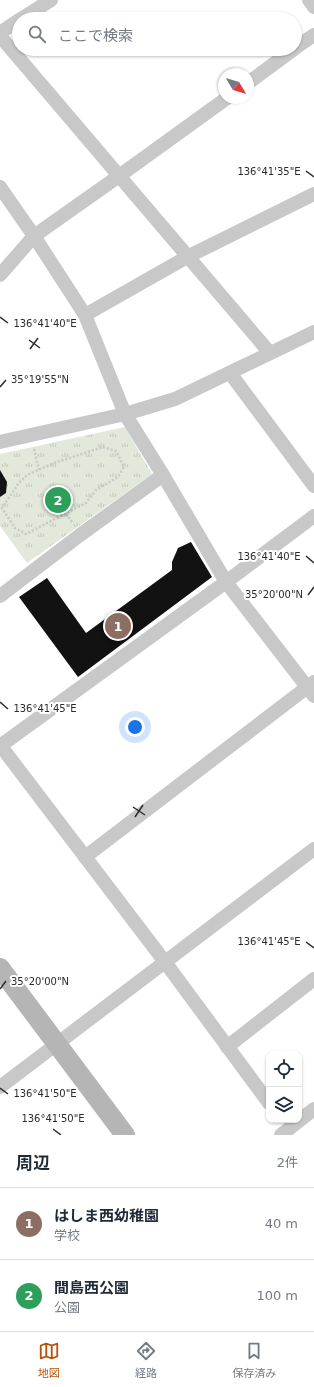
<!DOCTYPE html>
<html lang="ja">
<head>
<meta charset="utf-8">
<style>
  body { margin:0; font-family:"DejaVu Sans","Noto Sans JP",sans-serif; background:#f6f6f7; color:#1f2937 }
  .controls { position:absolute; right:12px; bottom:12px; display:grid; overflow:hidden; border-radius:8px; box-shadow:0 1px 3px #0004 }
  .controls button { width:36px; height:36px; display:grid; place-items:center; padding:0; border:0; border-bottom:1px solid #e0e1e3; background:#fff; color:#1f2937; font:20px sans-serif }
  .compass { position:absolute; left:218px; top:68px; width:36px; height:36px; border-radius:50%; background:#fff; box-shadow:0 1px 3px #0004; rotate:128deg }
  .you { position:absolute; left:135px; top:727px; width:14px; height:14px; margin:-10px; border:3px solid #fff; border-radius:50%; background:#1a73e8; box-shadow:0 0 0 6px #1a73e833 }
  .badge { display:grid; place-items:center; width:26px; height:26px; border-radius:50%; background:#b45309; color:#fff; font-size:13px; font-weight:700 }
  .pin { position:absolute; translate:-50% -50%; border:2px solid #fff; box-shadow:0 1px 4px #0006 }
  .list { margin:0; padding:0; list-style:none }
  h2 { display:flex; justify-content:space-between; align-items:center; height:52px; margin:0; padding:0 16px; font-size:17px }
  h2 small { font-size:13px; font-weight:400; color:#747a83 }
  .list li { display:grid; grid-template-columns:26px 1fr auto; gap:12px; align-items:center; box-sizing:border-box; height:72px; padding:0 16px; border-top:1px solid #e0e1e3 }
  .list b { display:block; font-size:15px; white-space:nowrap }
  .list p { margin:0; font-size:13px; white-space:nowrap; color:#747a83 }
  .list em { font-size:13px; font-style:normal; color:#747a83 }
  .icon { flex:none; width:22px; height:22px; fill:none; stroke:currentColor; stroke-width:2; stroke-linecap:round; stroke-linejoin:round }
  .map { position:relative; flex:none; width:314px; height:1135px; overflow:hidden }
  .search { position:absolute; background:#fff; box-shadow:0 1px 3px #0004; left:12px; right:12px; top:12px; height:44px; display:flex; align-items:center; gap:10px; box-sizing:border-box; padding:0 14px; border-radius:22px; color:#747a83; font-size:15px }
  .sheet { height:196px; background:#fff }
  nav { display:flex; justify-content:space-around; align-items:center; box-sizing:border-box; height:56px; border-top:1px solid #e0e1e3; background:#fff; font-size:11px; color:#747a83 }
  nav a { display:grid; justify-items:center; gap:2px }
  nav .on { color:#b45309 }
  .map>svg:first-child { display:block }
  .grass { fill:url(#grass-tufts) }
  .building { fill:#121212 }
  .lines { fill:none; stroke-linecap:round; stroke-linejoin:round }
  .path { stroke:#c8c8c8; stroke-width:2.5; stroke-dasharray:2 2; stroke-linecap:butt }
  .street { stroke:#c8c8c8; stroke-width:14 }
  .secondary { stroke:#b5b5b5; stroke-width:20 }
  .ticks { fill:none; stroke:#2b2b2b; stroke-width:1.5 }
  .ticks-label { font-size:10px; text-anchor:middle; fill:#2b2b2b; stroke:#fff; stroke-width:4; stroke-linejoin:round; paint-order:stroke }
</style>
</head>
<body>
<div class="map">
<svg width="314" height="1135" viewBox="0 0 314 1135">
  <defs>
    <pattern id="grass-tufts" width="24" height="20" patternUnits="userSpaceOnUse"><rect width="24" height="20" fill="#e2e8da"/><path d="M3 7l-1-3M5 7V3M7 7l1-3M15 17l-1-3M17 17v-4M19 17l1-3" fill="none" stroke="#c2c7bb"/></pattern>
  </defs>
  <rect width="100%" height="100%" fill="#fff"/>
  <polygon class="grass" points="125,427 152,474 27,563 0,526 0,454"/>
  <g class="building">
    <polygon points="0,470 7,482 6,493 0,497"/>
    <polygon points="191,542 212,577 78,677 19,597 47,578 86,633 172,570 172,562 178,548"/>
  </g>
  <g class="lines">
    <g class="path">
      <polygon points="103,447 116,451 124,467 118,477 96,490 86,503 26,534 15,528 2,508 18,484 27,475 54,463"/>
      <polyline points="34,449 39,470"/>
      <polyline points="66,514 73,523"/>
    </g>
    <g class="street">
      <polyline points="309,0 314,7"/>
      <polyline points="21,19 51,0"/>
      <polyline points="0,33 19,20"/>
      <path d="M0,36C90,142 181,247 270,353"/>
      <polyline points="295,48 314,35"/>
      <polyline points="248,83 294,49"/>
      <polyline points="0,187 34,236 85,315 125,414 163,475 226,582 314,696"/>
      <polyline points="0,275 34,236 119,176 227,98"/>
      <polyline points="85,315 189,256 314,194"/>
      <polyline points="230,373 314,486"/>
      <polyline points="0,442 125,414 175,399 314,332"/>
      <polyline points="0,596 80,535 163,475"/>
      <polyline points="0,745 165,962 269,1103"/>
      <polyline points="0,746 226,582 314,516"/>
      <polyline points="85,857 314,682"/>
      <polyline points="227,1047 314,979"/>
      <polyline points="0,1087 314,849"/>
      <polyline points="281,1135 314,1109"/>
    </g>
    <polyline class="secondary" points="0,968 125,1135"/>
  </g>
  <path class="ticks" d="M306,171L314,177M0,317L8,323M29,340L40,348M30,349L38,338M0,387L6,380M306,556L314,563M308,595L314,587M0,702L8,709M133,807L145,815M135,817L143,805M306,942L314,948M0,989L6,981M0,1088L8,1094M53,1129L61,1135"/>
  <g class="ticks-label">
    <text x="269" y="175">136°41'35"E</text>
    <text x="45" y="327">136°41'40"E</text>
    <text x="40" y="383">35°19'55"N</text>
    <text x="269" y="560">136°41'40"E</text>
    <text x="274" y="598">35°20'00"N</text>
    <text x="45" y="712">136°41'45"E</text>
    <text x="269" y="945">136°41'45"E</text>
    <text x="40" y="985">35°20'00"N</text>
    <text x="45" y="1097">136°41'50"E</text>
    <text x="53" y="1122">136°41'50"E</text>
  </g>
</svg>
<div class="controls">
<button><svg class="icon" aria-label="locate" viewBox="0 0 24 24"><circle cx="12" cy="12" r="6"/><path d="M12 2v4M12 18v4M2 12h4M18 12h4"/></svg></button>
<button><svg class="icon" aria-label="layers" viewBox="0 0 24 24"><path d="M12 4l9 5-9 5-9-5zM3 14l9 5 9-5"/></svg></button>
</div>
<svg class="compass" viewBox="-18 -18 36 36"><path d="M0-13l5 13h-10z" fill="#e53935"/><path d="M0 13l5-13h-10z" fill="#747a83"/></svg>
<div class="you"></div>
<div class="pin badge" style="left:118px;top:626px;background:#8d6e63">1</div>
<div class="pin badge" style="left:58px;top:500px;background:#2e9e5b">2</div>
<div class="search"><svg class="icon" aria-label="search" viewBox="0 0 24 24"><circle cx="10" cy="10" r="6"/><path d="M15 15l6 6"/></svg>ここで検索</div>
</div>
<section class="sheet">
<h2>周辺<small>2件</small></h2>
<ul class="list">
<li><span class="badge" style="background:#8d6e63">1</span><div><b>はしま西幼稚園</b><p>学校</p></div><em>40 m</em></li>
<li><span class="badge" style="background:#2e9e5b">2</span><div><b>間島西公園</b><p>公園</p></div><em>100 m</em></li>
</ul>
</section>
<nav>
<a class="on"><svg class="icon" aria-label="map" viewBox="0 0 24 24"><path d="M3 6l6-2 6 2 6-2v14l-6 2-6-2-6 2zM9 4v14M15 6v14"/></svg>地図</a>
<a><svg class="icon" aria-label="directions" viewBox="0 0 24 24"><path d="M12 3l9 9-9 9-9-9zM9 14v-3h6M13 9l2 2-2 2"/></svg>経路</a>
<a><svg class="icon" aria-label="saved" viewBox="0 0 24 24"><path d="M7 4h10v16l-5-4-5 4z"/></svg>保存済み</a>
</nav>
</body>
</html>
